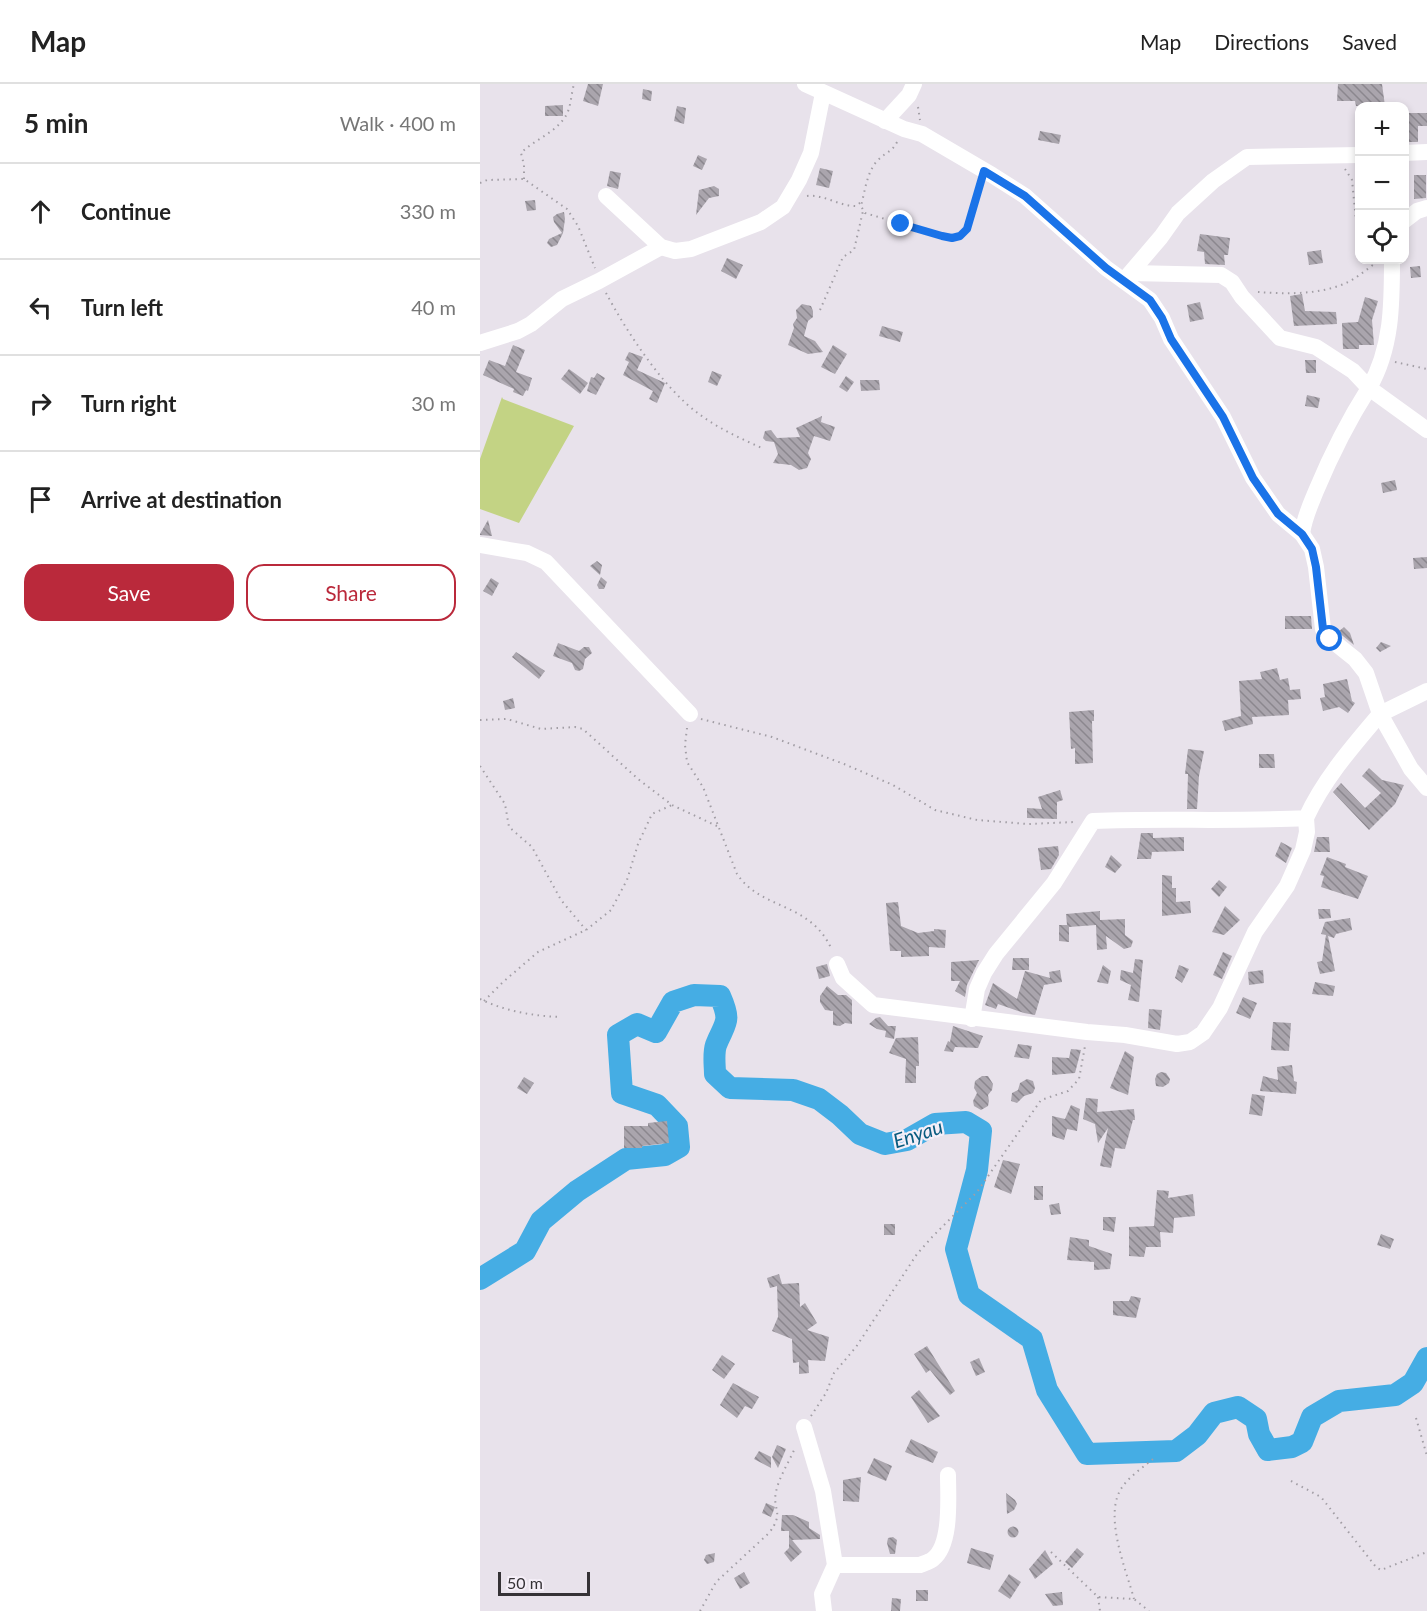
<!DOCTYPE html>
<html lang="en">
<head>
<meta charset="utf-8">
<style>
  body { margin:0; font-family:Lato,sans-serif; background:#f2f2f2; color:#222 }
  .controls { position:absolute; right:18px; top:18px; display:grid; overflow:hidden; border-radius:12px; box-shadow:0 3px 9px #0003 }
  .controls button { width:54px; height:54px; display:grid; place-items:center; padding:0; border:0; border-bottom:2px solid #e0e0e0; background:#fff; color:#222; font:30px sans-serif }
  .scale { position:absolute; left:18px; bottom:15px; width:92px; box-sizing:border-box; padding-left:6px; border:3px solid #353236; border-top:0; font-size:16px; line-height:21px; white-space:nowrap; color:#353236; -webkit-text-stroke:4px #f5eff8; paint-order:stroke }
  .stop { position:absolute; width:18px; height:18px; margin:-14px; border:4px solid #1a73e8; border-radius:50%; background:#fff }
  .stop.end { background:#1a73e8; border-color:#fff; box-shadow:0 2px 6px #0008 }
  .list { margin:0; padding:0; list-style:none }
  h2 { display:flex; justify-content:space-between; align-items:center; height:78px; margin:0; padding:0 24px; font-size:26px }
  h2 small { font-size:20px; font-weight:400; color:#767676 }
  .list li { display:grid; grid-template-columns:39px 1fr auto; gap:18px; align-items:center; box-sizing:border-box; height:96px; padding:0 24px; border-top:2px solid #e0e0e0 }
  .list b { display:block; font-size:22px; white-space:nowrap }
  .list em { font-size:20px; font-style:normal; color:#767676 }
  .actions { display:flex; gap:12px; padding:18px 24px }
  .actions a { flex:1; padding:14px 0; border:2px solid #ba293b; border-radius:18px; text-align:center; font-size:21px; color:#ba293b }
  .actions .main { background:#ba293b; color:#fff }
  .icon { flex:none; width:33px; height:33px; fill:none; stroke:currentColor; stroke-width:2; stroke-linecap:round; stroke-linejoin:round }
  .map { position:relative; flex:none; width:947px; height:1527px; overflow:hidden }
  header { display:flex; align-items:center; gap:36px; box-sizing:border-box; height:84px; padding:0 30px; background:#fff; border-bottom:2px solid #e0e0e0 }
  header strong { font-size:28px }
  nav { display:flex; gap:33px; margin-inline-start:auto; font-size:21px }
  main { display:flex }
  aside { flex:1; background:#fff }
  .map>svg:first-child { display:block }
  .green { fill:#c3d384 }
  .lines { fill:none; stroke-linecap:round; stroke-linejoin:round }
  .river { stroke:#45ade4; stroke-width:22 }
  .building { fill:url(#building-back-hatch) }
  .path { stroke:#a29ea5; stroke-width:2; stroke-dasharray:1.5 4.5; stroke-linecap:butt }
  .minor { stroke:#fff; stroke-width:16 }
  .route { stroke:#1a73e8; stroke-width:8 }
  .labels { text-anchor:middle; stroke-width:4.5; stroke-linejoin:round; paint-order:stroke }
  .water-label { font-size:20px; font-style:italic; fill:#085b7f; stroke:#f5eff8 }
</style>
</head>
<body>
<header>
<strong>Map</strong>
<nav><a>Map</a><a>Directions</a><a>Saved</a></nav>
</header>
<main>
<aside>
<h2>5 min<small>Walk · 400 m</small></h2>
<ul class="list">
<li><svg class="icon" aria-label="ahead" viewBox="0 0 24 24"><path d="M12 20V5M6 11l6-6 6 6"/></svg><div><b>Continue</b></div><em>330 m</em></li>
<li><svg class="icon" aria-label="left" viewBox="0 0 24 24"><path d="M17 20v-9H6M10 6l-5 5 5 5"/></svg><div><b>Turn left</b></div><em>40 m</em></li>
<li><svg class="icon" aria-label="right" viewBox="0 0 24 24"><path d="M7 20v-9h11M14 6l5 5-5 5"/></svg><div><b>Turn right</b></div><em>30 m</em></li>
<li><svg class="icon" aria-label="arrive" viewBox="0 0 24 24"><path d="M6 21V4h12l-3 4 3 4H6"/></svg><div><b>Arrive at destination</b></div></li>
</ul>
<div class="actions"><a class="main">Save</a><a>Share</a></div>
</aside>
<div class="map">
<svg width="947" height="1527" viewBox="0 0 947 1527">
  <defs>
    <pattern id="building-back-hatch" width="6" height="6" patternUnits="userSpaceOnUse" patternTransform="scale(1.5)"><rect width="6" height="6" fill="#aaa5ad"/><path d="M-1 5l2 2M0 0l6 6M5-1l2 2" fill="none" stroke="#8b878e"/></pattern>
  </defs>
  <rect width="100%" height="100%" fill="#e8e2eb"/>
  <polygon class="green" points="22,313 23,315 94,342 39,439 0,425 0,375"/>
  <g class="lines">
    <path class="river" d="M0,1195L45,1167L61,1137L97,1107L146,1075L185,1071L199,1063L197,1042L177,1021L142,1009L138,951L157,940L176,948L193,918L214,911L240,912C252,939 245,938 236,961C233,970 235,982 235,990L250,1004L313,1006L339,1015L360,1031L380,1050L405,1060L427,1056L455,1040L486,1038L501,1047L497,1086L476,1165L489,1211L552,1255L567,1306L607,1370L696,1367L717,1351L734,1329L758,1323L776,1335L779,1350L788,1366L812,1363L822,1358L832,1333L859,1317L915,1311L933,1299L947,1274"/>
  </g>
  <g class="building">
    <polygon points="108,0 123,0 118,22 103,17"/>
    <polygon points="858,0 902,0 905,22 876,22 875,17 857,17"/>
    <polygon points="163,5 172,7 171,17 162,15"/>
    <polygon points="83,21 83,32 65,32 65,22"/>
    <polygon points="197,22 206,24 204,40 194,37"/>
    <polygon points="924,29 947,29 947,42 938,42 938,58 924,58"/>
    <polygon points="560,47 581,51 579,60 558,56"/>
    <polygon points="218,71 227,75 222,86 213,82"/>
    <polygon points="340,84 353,87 349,104 336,101"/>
    <polygon points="130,87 141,89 138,105 127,102"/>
    <polygon points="934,91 946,91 946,114 934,115"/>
    <polygon points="234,102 239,105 239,112 229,114 216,131 219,106"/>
    <polygon points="55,116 56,126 47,127 45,117"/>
    <polygon points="84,128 85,135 83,149 77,161 71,163 67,159 69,155 82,149 74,138 73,133 77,130"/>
    <polygon points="720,150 750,154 748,171 744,171 745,181 725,180 724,168 717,167"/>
    <polygon points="841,166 843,179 829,181 827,168"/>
    <polygon points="247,174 263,181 256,195 241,187"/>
    <polygon points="940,182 941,193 931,194 930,183"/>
    <polygon points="822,210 825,227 856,228 857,240 814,242 810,212"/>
    <polygon points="885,213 898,217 892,236 894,261 879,261 879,265 863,265 862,239 878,238"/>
    <polygon points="720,218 724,235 710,238 707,221"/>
    <polygon points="322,220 331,222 333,227 333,233 328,237 324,252 335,257 343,268 328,270 308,261 314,244 313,240 317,234 316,226"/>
    <polygon points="402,242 423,248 420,258 399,252"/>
    <polygon points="33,261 45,266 36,288 52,294 48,307 46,306 43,312 33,308 34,305 3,291 9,276 25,282"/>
    <polygon points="353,261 367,270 355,290 341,283"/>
    <polygon points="149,268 163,273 157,286 185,299 177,319 169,315 173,307 143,291 149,278 145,276"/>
    <polygon points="825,276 836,276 836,289 826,289"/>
    <polygon points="89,285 108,299 100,310 81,295"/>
    <polygon points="232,287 242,291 237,302 228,298"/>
    <polygon points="117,289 125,294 116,311 107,307 111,293 114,294"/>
    <polygon points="366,292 374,298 367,308 359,303"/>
    <polygon points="380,296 399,296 400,306 381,307"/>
    <polygon points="827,311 840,314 838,324 825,322"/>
    <polygon points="342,332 341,338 355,343 350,357 334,352 328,369 331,375 327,384 319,386 311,381 293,379 298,370 294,358 286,357 283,354 285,347 291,346 297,354 320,353 316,344"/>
    <polygon points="915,396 917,406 903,409 901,399"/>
    <polygon points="8,436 12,452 0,451 0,450"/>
    <polygon points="947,473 947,484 934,485 933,474"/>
    <polygon points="117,477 122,481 120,491 110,482"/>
    <polygon points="121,493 127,498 124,505 119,505 117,501"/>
    <polygon points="11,494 19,499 12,512 3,507"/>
    <polygon points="805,532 831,532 832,545 805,545"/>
    <polygon points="864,543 870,549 874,561 858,548"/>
    <polygon points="901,558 911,562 900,568 896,564"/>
    <polygon points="78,559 99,567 104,563 109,563 112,569 105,575 103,585 99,587 95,586 92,579 73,572"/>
    <polygon points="36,568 65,587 59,595 32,573"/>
    <polygon points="797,584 800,596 808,594 810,606 820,605 821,615 808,616 809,631 772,633 773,640 745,647 742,637 761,632 759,597 782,595 780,588"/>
    <polygon points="867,595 872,617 875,619 868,629 859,623 843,627 840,614 845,613 843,600"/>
    <polygon points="33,614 35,624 25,626 23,617"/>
    <polygon points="614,626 614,637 612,637 613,679 595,680 595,664 591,665 589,628"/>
    <polygon points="708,665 724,667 719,692 717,725 707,725 708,690 705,690"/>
    <polygon points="779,670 794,670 795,684 779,684"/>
    <polygon points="889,684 902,696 924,701 915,720 889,746 853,708 861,699 885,724 901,709 882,692"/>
    <polygon points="580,706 583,716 577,718 577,735 547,734 547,724 562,725 558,713"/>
    <polygon points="661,749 673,749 673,754 704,753 704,767 672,768 671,775 657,775"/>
    <polygon points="837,753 849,753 850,768 834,768"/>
    <polygon points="801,758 812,764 806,779 795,772"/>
    <polygon points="578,762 579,771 571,785 561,786 558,764"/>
    <polygon points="631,771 642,781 635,789 625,783"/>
    <polygon points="847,773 866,780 865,783 888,792 878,815 841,803 844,792 840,791"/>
    <polygon points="682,791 692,792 692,804 696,804 696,818 710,817 711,829 682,832"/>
    <polygon points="739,796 747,803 739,813 731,805"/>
    <polygon points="418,818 421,842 438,849 454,847 454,845 466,846 465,864 449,863 449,872 421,873 421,867 410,867 406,819"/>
    <polygon points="745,822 760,836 744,851 732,848"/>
    <polygon points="838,825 850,825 851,834 839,835"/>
    <polygon points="620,827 620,836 645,835 645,851 653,857 651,863 644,865 626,852 627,865 617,866 616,841 589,843 589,858 579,857 579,841 587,841 586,830"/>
    <polygon points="870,834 872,846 856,850 854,854 848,852 855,887 840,890 837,878 842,877 846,851 841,850 845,838"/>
    <polygon points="743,868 752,872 742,895 733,891"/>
    <polygon points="533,874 549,874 549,886 532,886"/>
    <polygon points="655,875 663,876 659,918 648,916 651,901 640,896 641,886 653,889"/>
    <polygon points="499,876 487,901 485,913 475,907 480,897 471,897 471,878"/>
    <polygon points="347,880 350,892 339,895 336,883"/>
    <polygon points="623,881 631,887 628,900 617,898"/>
    <polygon points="699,881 709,885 702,899 695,894"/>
    <polygon points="580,886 582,898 564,901 555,931 544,929 518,920 516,925 505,921 513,899 537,915 545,887 570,894 569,888"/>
    <polygon points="783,886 784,899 769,901 768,888"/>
    <polygon points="835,898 855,902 853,912 832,910"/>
    <polygon points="347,902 358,911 366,911 372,916 372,940 365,939 360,942 353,941 353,927 345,926 340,918 340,912"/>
    <polygon points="763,913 777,919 770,935 756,929"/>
    <polygon points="669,925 682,926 680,946 668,944"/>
    <polygon points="400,933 408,942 416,942 414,955 405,953 406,947 397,945 389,940 396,934"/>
    <polygon points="793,938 811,939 809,967 791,966"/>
    <polygon points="473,942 503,952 498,964 475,963 473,968 464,967 468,957 470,958"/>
    <polygon points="438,953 439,982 436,982 436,999 425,999 426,975 409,969 416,954"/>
    <polygon points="538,960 552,962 549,975 534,973"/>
    <polygon points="591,965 601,966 595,989 572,991 572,973 589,974"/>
    <polygon points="645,967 654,973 648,1011 630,1004"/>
    <polygon points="812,981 814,997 817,998 816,1010 780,1007 783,992 798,996 797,983"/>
    <polygon points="681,988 686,989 690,995 689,999 683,1003 676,1002 675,995 677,990"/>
    <polygon points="502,992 508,992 513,1000 512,1006 508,1011 509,1017 508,1022 501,1026 494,1022 493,1017 497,1009 494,1004 495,997"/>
    <polygon points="44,993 54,999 47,1010 37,1004"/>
    <polygon points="547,995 553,997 555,1004 553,1009 544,1012 537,1019 531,1017 532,1009 538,1006 540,999"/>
    <polygon points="772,1010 785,1012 782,1032 769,1030"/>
    <polygon points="606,1014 618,1015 617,1028 654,1025 655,1036 653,1036 645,1065 635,1064 631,1084 620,1082 628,1044 618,1059 615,1040 603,1035"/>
    <polygon points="591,1021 600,1025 597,1047 587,1045 584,1056 572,1052 572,1032 585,1035"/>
    <polygon points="187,1037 189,1059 162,1062 162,1064 144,1064 144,1042 168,1042 168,1039"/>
    <polygon points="523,1076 540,1080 531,1110 514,1103"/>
    <rect x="554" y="1102" width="9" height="14"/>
    <polygon points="677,1106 689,1107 688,1114 713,1110 715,1132 694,1134 693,1149 680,1148 681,1163 666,1163 664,1173 649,1172 649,1143 674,1142"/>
    <polygon points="579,1119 581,1130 571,1131 569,1121"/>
    <polygon points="623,1133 636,1133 634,1148 623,1146"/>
    <rect x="404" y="1140" width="11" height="11"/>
    <polygon points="901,1150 914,1155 910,1165 897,1161"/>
    <polygon points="590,1153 609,1156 609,1162 632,1170 630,1185 614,1186 614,1178 587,1176"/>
    <polygon points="299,1190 302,1200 319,1199 320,1223 325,1219 337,1239 327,1246 349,1253 345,1277 328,1276 329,1289 319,1290 319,1278 313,1279 312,1255 292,1247 298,1233 297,1202 290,1204 287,1194"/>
    <polygon points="651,1212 661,1214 656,1234 633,1231 633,1217 649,1217"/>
    <polygon points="447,1262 475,1307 470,1311 450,1286 446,1289 434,1270"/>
    <polygon points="242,1271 255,1280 244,1295 232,1286"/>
    <polygon points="499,1274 505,1288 496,1292 490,1278"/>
    <polygon points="253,1299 279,1313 272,1325 265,1322 257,1334 240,1321"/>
    <polygon points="439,1306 460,1332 448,1339 431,1313"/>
    <polygon points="431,1355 458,1368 453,1379 425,1368"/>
    <polygon points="297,1361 306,1365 298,1384 292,1373"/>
    <polygon points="279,1367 291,1373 291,1384 274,1375"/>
    <polygon points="394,1374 412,1382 406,1397 387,1389"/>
    <polygon points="381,1393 379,1418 363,1417 363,1396"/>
    <polygon points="526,1409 535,1416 537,1420 534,1426 527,1430"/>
    <polygon points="286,1419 295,1423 291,1433 282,1429"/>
    <polygon points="302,1431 313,1431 329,1438 329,1444 340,1451 340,1455 312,1456 322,1468 311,1478 304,1469 309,1464 309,1447 301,1447"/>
    <circle cx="533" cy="1448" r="5.5"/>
    <polygon points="413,1453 417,1456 415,1470 410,1470 407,1459 408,1454"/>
    <polygon points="491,1464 514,1471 510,1486 487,1479"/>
    <polygon points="597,1464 604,1470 592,1484 585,1478"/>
    <polygon points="565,1466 573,1480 555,1495 549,1485"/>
    <polygon points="235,1469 234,1478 227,1480 224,1476 226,1471"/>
    <polygon points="264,1488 270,1499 260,1505 254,1494"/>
    <polygon points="529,1490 541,1498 530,1515 518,1507"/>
    <rect x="436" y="1506" width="12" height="11"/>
    <polygon points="582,1508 583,1521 573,1522 565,1510"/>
    <polygon points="412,1514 421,1515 420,1527 411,1527"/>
  </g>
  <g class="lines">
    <g class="path">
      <polyline points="438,23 440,36"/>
      <path d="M417,58C412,68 406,68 399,75C387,86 385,107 381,122L385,129L462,152C493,157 493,124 500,100"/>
      <polyline points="865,85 872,96 877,146 880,148"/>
      <path d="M44,95V81L41,69C54,56 75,49 85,33C91,25 91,10 94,0"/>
      <polyline points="0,99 7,96 44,95 87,125 98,142 115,184"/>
      <path d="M327,112C344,110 358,122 376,122L381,118"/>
      <path d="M778,208C806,210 839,211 866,199C877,194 887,185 897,178"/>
      <path d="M126,209C147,248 183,304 219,330C239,345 262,355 284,365"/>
      <polyline points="340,226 363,173 374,166 383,127"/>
      <polyline points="915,278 947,285"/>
      <polyline points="221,635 292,653 364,680 413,701 455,726 497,736 548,740 595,738"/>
      <polyline points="0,636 27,635 61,645 95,643 103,645 158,695 192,721 239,743"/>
      <path d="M207,644L205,661L207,678L223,703L257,790C282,827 330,817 352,866"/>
      <polyline points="0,682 25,720 29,743 52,763 81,816 106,846"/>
      <path d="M0,915C25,927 53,932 80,933"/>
      <polyline points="4,917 23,898 58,868 106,846 131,826 147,796 158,760 172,730 192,721"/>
      <polyline points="331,1332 346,1309 354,1289 376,1263 437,1170 453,1152 497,1108 561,1016 588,1007 599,995 605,962"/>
      <polyline points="936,1334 947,1372"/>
      <polyline points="811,1397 841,1413 896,1483 901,1486 947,1468"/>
      <polyline points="571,1468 618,1513 654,1515 669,1527"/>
      <polyline points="618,1513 620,1527"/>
      <path d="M654,1515C646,1485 622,1429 643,1402C651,1391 665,1382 674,1374"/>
      <path d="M220,1527L236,1498L289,1449C305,1428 292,1426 296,1408C299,1393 309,1378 315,1364"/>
    </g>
    <g class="minor">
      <path d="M325,0L424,45L442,50L512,91L545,112L626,184L670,216L682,234L691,255L743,333L773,394L798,430L822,450L832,465L836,483L843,545L850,555L875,575L886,589L900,630C872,663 844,695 826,734C755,738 684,734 613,737L574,799L516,870L504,889L497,905L492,935"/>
      <polyline points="405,37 429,11 434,0"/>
      <polyline points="924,69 947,68"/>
      <polyline points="126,112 181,163 195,167 211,165 281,138 303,123 319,96 331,69 343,9"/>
      <polyline points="924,137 937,127 947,124"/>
      <path d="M912,176C912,220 912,264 889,304L947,346"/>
      <path d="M651,189L741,191L752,198L762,213L800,254L836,263L873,287L889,304C868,337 851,371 836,407C830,422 824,434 822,450"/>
      <polyline points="646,194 681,153 698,129 733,97 767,73 880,71"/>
      <polyline points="0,259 38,247 51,240 82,215 119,197 181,163"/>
      <polyline points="0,461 47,469 66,478 210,630"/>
      <polyline points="947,607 900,630 931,685 947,704"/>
      <polyline points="357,880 363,894 393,921 607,948 645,951 697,960 710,958 723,949 740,924 775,848 807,802 823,766 827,748 826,734"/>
      <polyline points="324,1343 343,1407 355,1481 342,1510 344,1527"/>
      <path d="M355,1481H440C444,1479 450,1478 453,1475C472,1460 468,1413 468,1391"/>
    </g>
  </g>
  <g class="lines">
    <polyline class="route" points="421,140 462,152 472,154 480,152 487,145 504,87 545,112 626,184 670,216 682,234 691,255 743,333 773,394 798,430 822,450 832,465 836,483 843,545 850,555"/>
  </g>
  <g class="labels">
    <g class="water-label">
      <text transform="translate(438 1050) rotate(-18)" y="7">Enyau</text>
    </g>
  </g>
</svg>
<div class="controls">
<button>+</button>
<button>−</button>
<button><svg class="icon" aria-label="locate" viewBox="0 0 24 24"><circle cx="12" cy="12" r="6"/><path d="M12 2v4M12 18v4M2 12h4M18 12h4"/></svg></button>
</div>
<div class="scale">50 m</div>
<div class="stop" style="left:850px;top:555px"></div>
<div class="stop end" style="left:421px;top:140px"></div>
</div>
</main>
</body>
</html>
